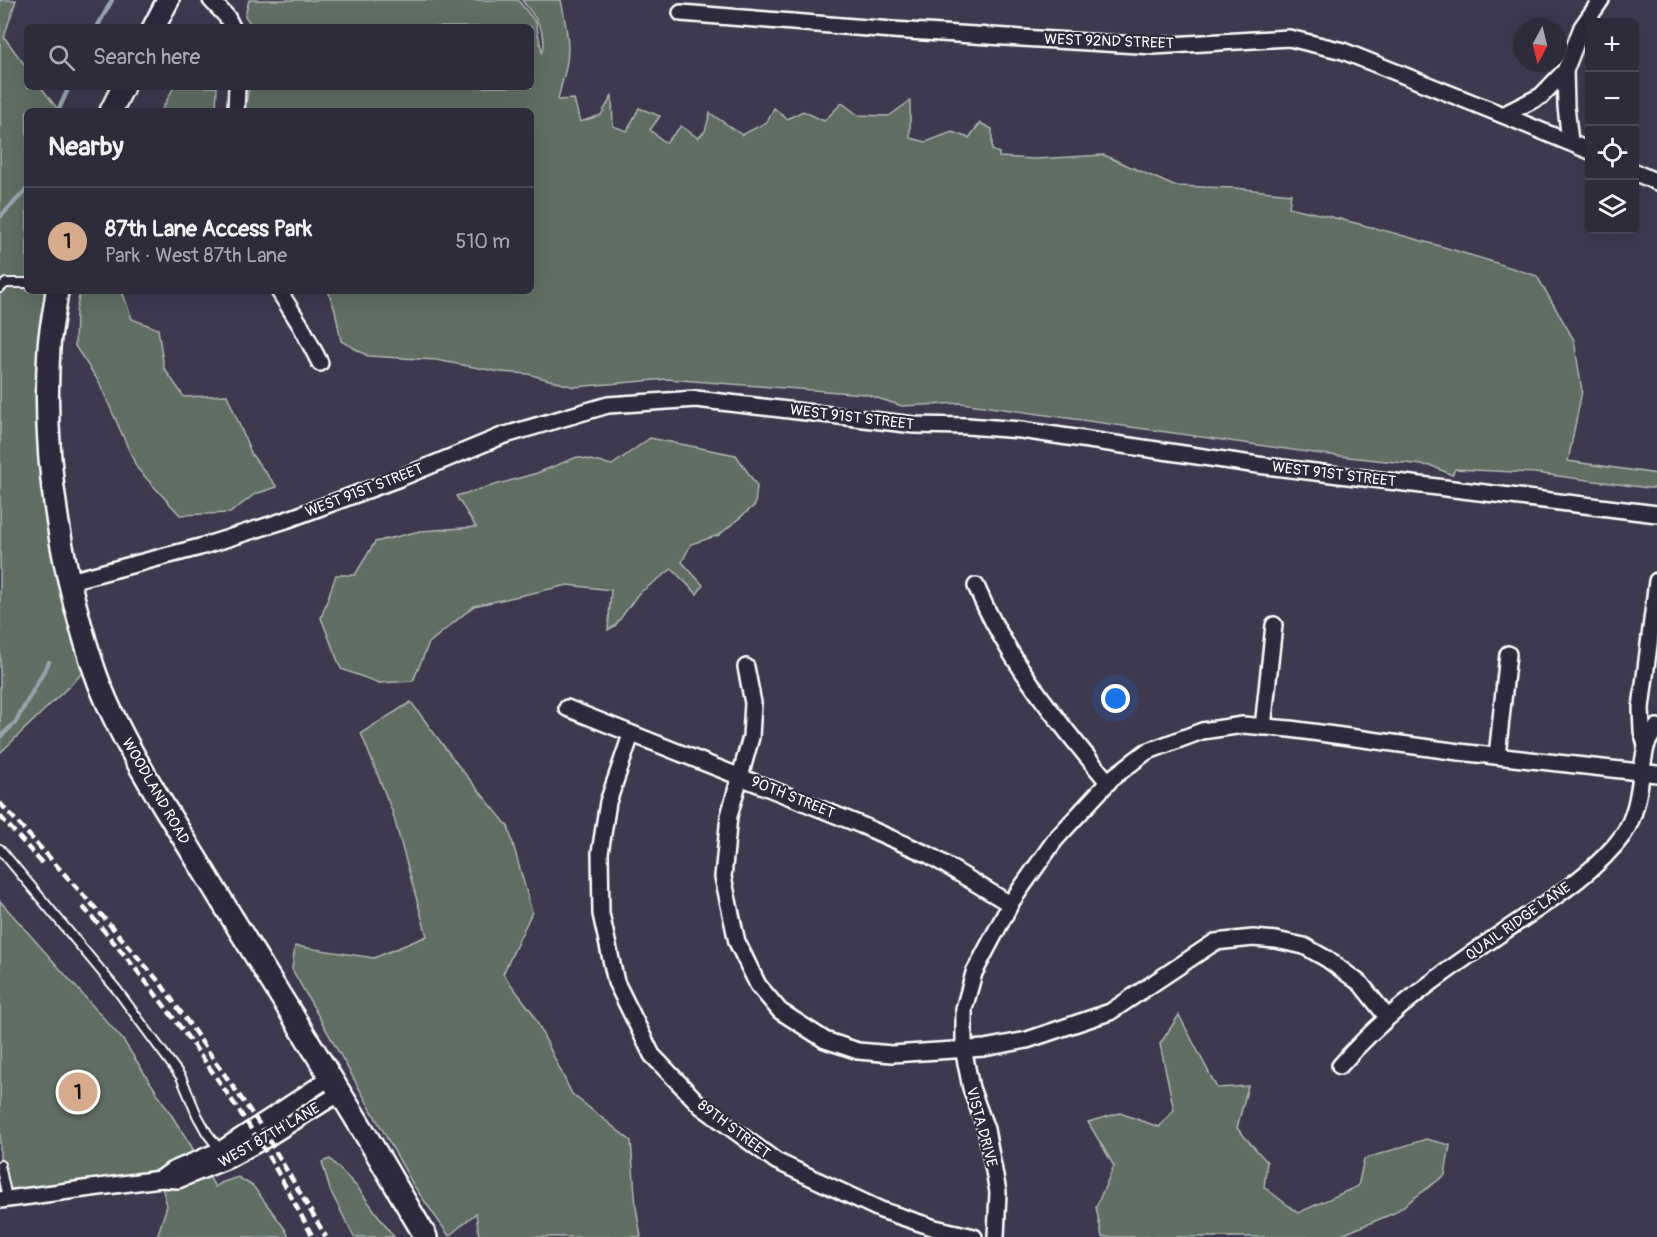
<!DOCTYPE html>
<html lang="en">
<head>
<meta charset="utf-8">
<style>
  body { margin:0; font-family:Pangolin,sans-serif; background:#363342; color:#f1f3f6 }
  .controls { position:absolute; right:18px; top:18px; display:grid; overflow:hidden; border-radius:9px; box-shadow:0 6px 24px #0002 }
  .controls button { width:54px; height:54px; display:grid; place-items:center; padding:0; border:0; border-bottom:2px solid #494755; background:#2e2b3b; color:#f1f3f6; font:30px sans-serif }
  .compass { position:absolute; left:1513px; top:18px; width:54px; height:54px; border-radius:50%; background:#2e2b3b; box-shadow:0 6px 24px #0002; rotate:187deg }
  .you { position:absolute; left:1116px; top:699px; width:21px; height:21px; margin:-15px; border:4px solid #fff; border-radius:50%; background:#1a73e8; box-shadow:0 0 0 9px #1a73e833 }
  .badge { display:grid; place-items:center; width:39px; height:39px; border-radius:50%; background:#d6ab8b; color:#111; font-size:20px; font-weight:700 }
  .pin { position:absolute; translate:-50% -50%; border:3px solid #fff; box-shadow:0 2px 6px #0006 }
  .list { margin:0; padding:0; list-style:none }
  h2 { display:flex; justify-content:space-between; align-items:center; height:78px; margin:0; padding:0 24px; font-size:26px }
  h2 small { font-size:20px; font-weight:400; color:#a7a7af }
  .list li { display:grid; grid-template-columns:39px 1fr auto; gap:18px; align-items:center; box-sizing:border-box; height:108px; padding:0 24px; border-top:2px solid #494755 }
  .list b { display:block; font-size:22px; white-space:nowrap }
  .list p { margin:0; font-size:20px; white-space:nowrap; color:#a7a7af }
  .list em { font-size:20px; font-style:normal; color:#a7a7af }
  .icon { flex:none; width:33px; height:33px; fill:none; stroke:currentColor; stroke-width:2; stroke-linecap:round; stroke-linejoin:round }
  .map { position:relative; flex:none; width:1657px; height:1237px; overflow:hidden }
  .search { position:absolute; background:#2e2b3b; box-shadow:0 6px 24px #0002; left:24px; top:24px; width:510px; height:66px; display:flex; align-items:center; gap:15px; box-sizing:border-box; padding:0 21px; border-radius:9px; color:#a7a7af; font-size:22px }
  .panel { position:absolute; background:#2e2b3b; box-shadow:0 6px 24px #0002; left:24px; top:108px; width:510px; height:186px; border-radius:9px }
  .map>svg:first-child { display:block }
  .green { fill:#606e64; stroke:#b0b6b2; stroke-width:1.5 }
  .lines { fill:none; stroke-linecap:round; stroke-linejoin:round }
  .stream { stroke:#95a4ae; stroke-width:4.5 }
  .lane-casing { stroke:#fff; stroke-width:12 }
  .street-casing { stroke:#fff; stroke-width:20 }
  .secondary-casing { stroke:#fff; stroke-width:26 }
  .lane { stroke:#2f2a3d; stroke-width:8 }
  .street { stroke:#2f2a3d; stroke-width:15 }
  .secondary { stroke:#2f2a3d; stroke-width:21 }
  .rail { stroke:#fff; stroke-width:4.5; stroke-dasharray:9 4.5; stroke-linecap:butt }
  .labels { text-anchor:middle; stroke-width:4.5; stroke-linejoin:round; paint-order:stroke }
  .street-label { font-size:15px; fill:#fff; stroke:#2f2a3d }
</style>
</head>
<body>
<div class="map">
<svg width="1657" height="1237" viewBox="0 0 1657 1237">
  <rect width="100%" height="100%" fill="#3e394f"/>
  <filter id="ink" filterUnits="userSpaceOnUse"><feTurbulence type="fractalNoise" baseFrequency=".0167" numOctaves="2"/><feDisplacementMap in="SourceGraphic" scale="12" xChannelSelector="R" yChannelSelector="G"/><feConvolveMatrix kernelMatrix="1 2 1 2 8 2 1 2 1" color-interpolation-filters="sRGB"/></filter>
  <g filter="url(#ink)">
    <g class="green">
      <polygon points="0,0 16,0 4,37 27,68 27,87 41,87 59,111 27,111 27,291 57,291 48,430 92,664 0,753"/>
      <path d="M249,0H518L536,23L542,52C550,33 532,14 522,0H561C565,22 571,44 566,67C564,78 560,88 558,100L574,99L580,122L601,115L612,96L613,126L627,131L639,108L660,116L650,130L666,143L681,126L698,138L705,131L710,113L742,135L767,122L774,108L787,119L803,111L824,121L842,103L858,115L889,116L910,101V138L926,142L952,132L969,138L980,123L992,129V150L999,153V157L1035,159L1104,155L1174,186L1235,188L1291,194L1289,207C1373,226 1455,249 1537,276L1574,340L1582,391L1568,461L1657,474V488H1648L1535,473L1455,469L1452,475L1432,466L1321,454L961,403L902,406L865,394L667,379L574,387L528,374L500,372L436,360L368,356L341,341L335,310L328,291H531V111H245L249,87H531V27H250V23L245,16Z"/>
      <polygon points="174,87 217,87 216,111 161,111"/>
      <polygon points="80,291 122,291 132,319 158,329 164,368 184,397 227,395 252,455 277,487 255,494 230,513 180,515 137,468 99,382 75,346 76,312"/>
      <polygon points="650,438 736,455 757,486 755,505 719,535 691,544 682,562 703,585 697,594 672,569 638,594 615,626 608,630 611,590 568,585 474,606 429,643 413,681 379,683 341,669 321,618 336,575 355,575 375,542 420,531 476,527 456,496 537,473 577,457 612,465"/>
      <polygon points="411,702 457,764 508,826 532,912 503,974 532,1012 572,1094 631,1141 636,1207 641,1237 479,1237 476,1213 449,1236 414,1186 292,969 295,946 374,958 427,936 392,811 361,733"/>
      <polygon points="0,901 123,1040 190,1144 215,1187 221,1183 238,1177 253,1186 285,1229 289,1237 157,1237 167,1206 160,1179 0,1200"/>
      <polygon points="1179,1015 1217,1088 1248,1086 1237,1128 1267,1162 1264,1187 1298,1213 1358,1186 1364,1159 1426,1139 1450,1145 1445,1175 1394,1213 1337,1237 1102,1237 1096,1207 1114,1166 1088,1122 1120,1113 1159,1127 1174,1110 1160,1044"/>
      <polygon points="330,1159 358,1188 394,1237 354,1237 330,1190 322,1162"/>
    </g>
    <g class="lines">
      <g class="stream">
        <polyline points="97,27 112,0"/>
        <polyline points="58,111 69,87"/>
        <polyline points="0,217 27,189"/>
        <polyline points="0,737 15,723 49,662"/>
      </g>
      <g class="lane-casing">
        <g id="lane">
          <polyline points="0,288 6,283 27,283"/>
          <polyline points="0,849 117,990 181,1077 197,1115 207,1133 220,1150"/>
          <polyline points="0,1165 7,1198"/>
        </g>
      </g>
      <g class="street-casing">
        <g id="street">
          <polyline points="211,0 227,17 232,27"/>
          <polyline points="681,13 892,30 1154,46 1289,38 1343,51 1503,115 1590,151"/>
          <polyline points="1565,71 1566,106 1570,142"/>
          <polyline points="236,111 237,87"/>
          <polyline points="1503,115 1541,96 1565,71 1582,27 1601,0"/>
          <polyline points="1634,172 1657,182"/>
          <polyline points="279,291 301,326 320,363"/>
          <polyline points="70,581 200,547 286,520 400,478 502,436 608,405 696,399 914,425 967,426 1021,430 1258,465 1657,514"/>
          <path d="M976,586C1007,659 1058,722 1108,782"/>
          <polyline points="746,667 753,703 751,737 729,816 723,877 737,942 758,985 780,1011 825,1040 858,1051 892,1054 984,1048 1027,1040 1110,1012 1215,942 1253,938 1276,940 1304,946 1327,959 1361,984 1387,1017"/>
          <polyline points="567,708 861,825 929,855 1010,904"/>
          <polyline points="1263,727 1274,625"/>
          <polyline points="631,735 608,802 600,853 601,914 616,982 652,1055 702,1107 776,1161 881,1210 935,1228 974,1237"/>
          <polyline points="1646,745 1642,731 1641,708 1657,581"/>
          <polyline points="1497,756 1508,654"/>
          <path d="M1340,1066C1387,1011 1447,970 1506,930C1544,904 1596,873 1623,835C1641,808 1639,777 1646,747C1648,740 1653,734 1657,727"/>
          <polyline points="160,1179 171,1171 220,1150 331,1077"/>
          <polyline points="0,1200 160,1179 178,1180 228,1160 268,1138 340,1093"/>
          <polyline points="996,1237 998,1192 986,1129 971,1088 964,1053 964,1009 974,973 1012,901 1055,840 1112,778 1146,752 1202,731 1243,725 1290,729 1459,752 1657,774"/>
        </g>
      </g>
      <g class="secondary-casing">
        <g id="secondary">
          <polyline points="154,27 168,0"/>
          <polyline points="111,111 123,87"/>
          <path d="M57,291C55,310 50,329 49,348C42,455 59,561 92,663C115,735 164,805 203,870C248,945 295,1018 340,1093C370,1140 397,1189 426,1237"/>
        </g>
      </g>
      <use href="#lane" class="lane"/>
      <use href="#street" class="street"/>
      <use href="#secondary" class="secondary"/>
      <g class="rail">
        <polyline points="0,803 98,911 161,984 260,1125 326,1237"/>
        <polyline points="0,816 42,863"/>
        <path d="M83,907C148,979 206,1060 259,1141C279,1172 295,1205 313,1237"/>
      </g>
    </g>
  </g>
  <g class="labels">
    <g class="street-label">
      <text transform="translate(1109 41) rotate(2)" y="5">WEST 92ND STREET</text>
      <text transform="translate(852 417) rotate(7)" y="5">WEST 91ST STREET</text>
      <text transform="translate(1334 474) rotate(7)" y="5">WEST 91ST STREET</text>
      <text transform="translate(364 490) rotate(-21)" y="5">WEST 91ST STREET</text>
      <text transform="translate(156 791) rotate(60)" y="5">WOODLAND ROAD</text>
      <text transform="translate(793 797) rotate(22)" y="5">90TH STREET</text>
      <text transform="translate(1518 921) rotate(-35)" y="5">QUAIL RIDGE LANE</text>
      <text transform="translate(982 1127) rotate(75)" y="5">VISTA DRIVE</text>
      <text transform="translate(734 1129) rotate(37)" y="5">89TH STREET</text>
      <text transform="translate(269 1135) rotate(-30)" y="5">WEST 87TH LANE</text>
    </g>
  </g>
</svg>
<div class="controls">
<button>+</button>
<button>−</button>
<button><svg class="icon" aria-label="locate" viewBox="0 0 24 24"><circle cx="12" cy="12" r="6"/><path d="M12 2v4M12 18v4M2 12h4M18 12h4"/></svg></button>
<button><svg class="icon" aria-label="layers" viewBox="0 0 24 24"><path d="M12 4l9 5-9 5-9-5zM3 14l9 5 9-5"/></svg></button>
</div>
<svg class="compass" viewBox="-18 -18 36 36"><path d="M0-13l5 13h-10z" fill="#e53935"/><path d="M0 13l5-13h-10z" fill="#a7a7af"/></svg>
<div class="you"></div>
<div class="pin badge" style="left:78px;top:1092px">1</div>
<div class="search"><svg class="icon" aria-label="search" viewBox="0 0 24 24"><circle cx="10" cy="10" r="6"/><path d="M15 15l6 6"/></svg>Search here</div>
<section class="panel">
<h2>Nearby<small></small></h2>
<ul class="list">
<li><span class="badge">1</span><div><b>87th Lane Access Park</b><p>Park · West 87th Lane</p></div><em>510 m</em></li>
</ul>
</section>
</div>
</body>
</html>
